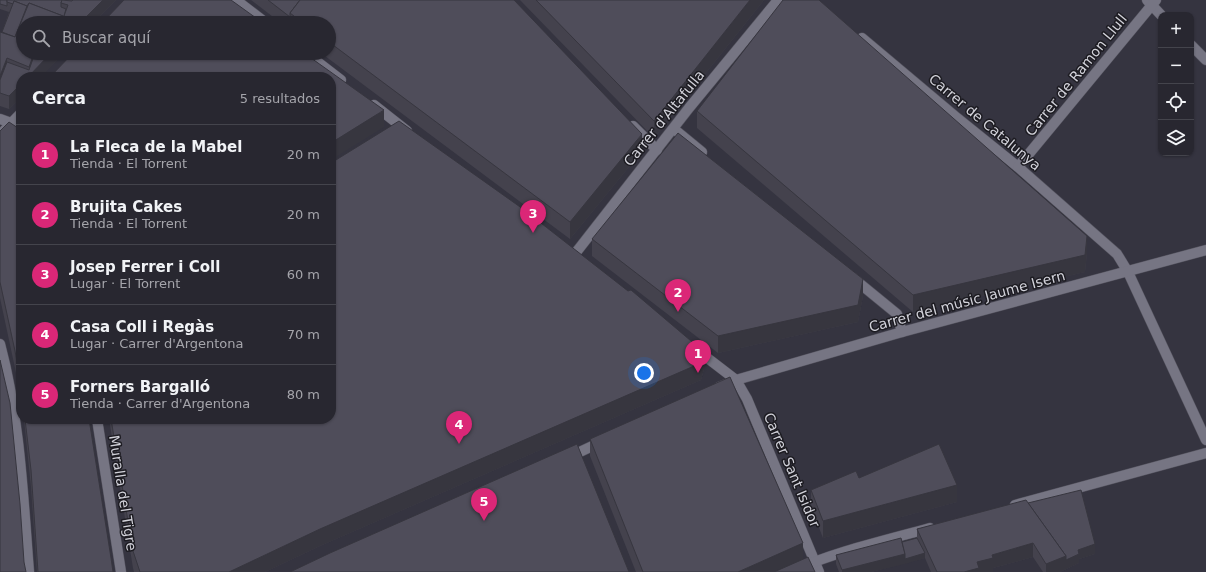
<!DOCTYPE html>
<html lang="es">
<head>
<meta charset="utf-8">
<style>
  body { margin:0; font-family:"DejaVu Sans",sans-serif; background:#34333c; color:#f1f3f6 }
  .controls { position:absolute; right:12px; top:12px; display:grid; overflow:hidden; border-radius:8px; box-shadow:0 1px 3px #0004 }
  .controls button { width:36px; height:36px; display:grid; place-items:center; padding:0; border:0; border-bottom:1px solid #44444c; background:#282730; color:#f1f3f6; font:20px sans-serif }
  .you { position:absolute; left:644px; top:373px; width:14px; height:14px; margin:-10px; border:3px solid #fff; border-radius:50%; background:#1a73e8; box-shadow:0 0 0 6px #1a73e833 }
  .badge { display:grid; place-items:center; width:26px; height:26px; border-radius:50%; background:#db2777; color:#fff; font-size:13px; font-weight:700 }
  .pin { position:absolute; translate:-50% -33px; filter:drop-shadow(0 1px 2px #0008) }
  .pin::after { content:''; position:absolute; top:21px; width:14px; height:12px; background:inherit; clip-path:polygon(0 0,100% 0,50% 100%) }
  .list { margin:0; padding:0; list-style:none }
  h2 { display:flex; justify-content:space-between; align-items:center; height:52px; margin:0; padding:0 16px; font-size:17px }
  h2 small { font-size:13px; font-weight:400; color:#a5a5ab }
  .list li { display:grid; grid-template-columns:26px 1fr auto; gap:12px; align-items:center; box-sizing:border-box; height:60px; padding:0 16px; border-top:1px solid #44444c }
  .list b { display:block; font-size:15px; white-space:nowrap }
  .list p { margin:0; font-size:13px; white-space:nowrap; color:#a5a5ab }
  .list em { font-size:13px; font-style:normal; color:#a5a5ab }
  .icon { flex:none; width:22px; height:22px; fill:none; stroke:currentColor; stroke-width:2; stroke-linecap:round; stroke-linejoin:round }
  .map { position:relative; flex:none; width:1206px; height:572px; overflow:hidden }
  .search { position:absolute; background:#282730; box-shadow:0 1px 3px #0004; left:16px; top:16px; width:320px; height:44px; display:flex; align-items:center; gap:10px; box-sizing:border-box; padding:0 14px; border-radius:22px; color:#a5a5ab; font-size:15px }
  .panel { position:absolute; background:#282730; box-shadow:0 1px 3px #0004; left:16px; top:72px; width:320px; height:352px; border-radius:16px }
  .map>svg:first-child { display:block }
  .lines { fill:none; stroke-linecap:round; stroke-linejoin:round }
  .minor-casing { stroke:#53525d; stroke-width:11 }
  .minor { stroke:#767583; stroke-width:10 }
  .wall { fill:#44424d }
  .shaded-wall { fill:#37363f }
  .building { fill:#4f4d5a; stroke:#37363f }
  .labels { text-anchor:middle; stroke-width:3; stroke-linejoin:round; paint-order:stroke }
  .street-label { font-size:14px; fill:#d2d2da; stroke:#1d1c22 }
</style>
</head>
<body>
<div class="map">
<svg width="1206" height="572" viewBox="0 0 1206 572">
  <rect width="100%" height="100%" fill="#353440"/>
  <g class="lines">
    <g class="minor-casing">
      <g id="minor">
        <polyline points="236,0 266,23"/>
        <polyline points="1147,0 1161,15"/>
        <polyline points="862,38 956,117 1018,167 1117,254 1128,272 1206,440"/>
        <polyline points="1191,45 1206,60"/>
        <polyline points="306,53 341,80"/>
        <polyline points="374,105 407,131"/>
        <polyline points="0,119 11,123 21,130"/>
        <polyline points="633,126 657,150"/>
        <polyline points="674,129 702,152"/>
        <polyline points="0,135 21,113"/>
        <polyline points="1018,167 1156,0"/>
        <polyline points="574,255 689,108 778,0"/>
        <polyline points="853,278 897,314 902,332"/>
        <path d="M0,344C20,419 23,496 29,572"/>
        <polyline points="693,347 736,380 747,399 819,572"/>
        <polyline points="719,387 736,380 902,332 1206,250"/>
        <polyline points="97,419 121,572"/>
        <polyline points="569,457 601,442"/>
        <polyline points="1015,505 1206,453"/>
        <path d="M790,572C834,552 883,541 930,528"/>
      </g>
    </g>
    <use href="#minor" class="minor"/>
  </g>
  <g class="wall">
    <polygon points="0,0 116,0 93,23 23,23 23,53 64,53 9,109 0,106 0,32 2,32 9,12 0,9"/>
    <polygon points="251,0 514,0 642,151 570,239 321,53 329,53 329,23 281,23"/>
    <polygon points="520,0 764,0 654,138"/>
    <polygon points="697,111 1087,253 1085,272 913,312 697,128"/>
    <polygon points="21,130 21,401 15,368 0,298 0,131"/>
    <polygon points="592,239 863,296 858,322 718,353 592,256"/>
    <polygon points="704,369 701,380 320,546 265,572 134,572 133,568 109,419 331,419"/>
    <polygon points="24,419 89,419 113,572 37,572 31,487"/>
    <polygon points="590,439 803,559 815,572 636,572 590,456"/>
    <polygon points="859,478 957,502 823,538 811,507 811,490"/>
    <polygon points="1028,503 1095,554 1079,559 1079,563 1060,572 1043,572 1033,557 993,568 993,572 931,572 925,558 871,572 839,572 836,564 836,555 902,542 917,538 917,529"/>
  </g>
  <g class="shaded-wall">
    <polygon points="103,0 116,0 93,23 80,23"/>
    <polygon points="750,0 764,0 654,138 654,121"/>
    <polygon points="34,53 50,54 50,53 64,53 41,77 28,77 29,76 29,67"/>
    <polygon points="7,58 7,75 0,93 0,76"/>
    <polygon points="21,84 21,97 9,109 9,96"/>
    <polygon points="384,110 384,127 331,160 331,143"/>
    <polygon points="642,134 642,151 570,239 570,222"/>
    <polygon points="1087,236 1087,253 1085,272 913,312 913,295"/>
    <polygon points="863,279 863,296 858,322 718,353 718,336"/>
    <polygon points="704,352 704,369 701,380 320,546 265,572 229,572 320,529"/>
    <polygon points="957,485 957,502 823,538 823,521"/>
    <polygon points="803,543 803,560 777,572 738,572"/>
    <polygon points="1033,543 1033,557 993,568 993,572 964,572 977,562 992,555"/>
    <polygon points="1095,544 1095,554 1079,559 1079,563 1060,572 1046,572 1046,564 1066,556 1078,550"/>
    <polygon points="925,553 925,558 905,564 905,559"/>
    <polygon points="905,554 905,564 871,572 842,572 842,570"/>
  </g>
  <g class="building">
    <polygon points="0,0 7,0 7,6 0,4"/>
    <polygon points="7,0 62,0 61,3 61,7 66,9 64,16 63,20 63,16 29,3 27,6 14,1 13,4 7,2"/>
    <polygon points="62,0 72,1 73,0 103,0 80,23 62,23 64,19 67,20 68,18 64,16 68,5 61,3"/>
    <polygon points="124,0 231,0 263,23 102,23"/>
    <polygon points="268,0 300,0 290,13 290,17"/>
    <polygon points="300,0 514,0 642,134 570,222 329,42 329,23 303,23 290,13"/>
    <polygon points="536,0 750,0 654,121"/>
    <polygon points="783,0 819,0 1087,236 1085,255 913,295 697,111"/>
    <polygon points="14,1 27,6 15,37 2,32"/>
    <polygon points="29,3 63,16 61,23 41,23 39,22 39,23 23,23 23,53 34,53 29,67 7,58 0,76 0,32 15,37"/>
    <polygon points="35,53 47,53 50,54 28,77 21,77 21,84 9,96 0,93 0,80 7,62 29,70"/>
    <polygon points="73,53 304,53 384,110 331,143 331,77 50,77"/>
    <polygon points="399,121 523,209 628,291 631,290 704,352 701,363 320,529 229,572 140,572 133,551 111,419 331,419 331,163"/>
    <polygon points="9,122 21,130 21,384 15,351 0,282 0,131"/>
    <polygon points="678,133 863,279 858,305 718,336 592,239"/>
    <polygon points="0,360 10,403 20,504 24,562 26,572 0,572"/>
    <polygon points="730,377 803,543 738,572 643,572 590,439"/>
    <polygon points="25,419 89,419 111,558 113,572 38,572 31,470"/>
    <polygon points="577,444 629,572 290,572 330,553"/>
    <polygon points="939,444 957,485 823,521 811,490 856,471 859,478"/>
    <polygon points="1081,490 1095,544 1078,550 1079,554 1066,560 1066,556 1028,503"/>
    <polygon points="1026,500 1066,556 1046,564 1033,543 992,555 993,558 977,562 979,568 964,572 937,572 917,529"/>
    <polygon points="901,538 905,554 842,570 836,555"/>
    <polygon points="917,538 925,553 905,559 905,554 902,542"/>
    <polygon points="808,557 815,572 774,572"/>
  </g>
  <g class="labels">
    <g class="street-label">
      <text transform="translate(1076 75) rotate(-51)" y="5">Carrer de Ramon Llull</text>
      <text transform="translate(664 118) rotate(-51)" y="5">Carrer d'Altafulla</text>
      <text transform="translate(985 122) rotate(40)" y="5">Carrer de Catalunya</text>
      <text transform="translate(967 301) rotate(-15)" y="5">Carrer del músic Jaume Isern</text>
      <text transform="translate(792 470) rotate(67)" y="5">Carrer Sant Isidor</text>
      <text transform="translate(123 493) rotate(81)" y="5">Muralla del Tigre</text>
    </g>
  </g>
</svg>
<div class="controls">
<button>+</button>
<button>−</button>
<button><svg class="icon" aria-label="locate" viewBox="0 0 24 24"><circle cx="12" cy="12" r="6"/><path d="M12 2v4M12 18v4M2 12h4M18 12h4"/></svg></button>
<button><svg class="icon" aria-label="layers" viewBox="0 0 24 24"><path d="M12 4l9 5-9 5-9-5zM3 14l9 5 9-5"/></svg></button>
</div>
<div class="you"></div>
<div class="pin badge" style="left:698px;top:373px">1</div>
<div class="pin badge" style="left:678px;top:312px">2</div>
<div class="pin badge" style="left:533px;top:233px">3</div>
<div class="pin badge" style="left:459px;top:444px">4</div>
<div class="pin badge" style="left:484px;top:521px">5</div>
<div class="search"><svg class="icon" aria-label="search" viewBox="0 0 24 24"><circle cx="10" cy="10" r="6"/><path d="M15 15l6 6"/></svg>Buscar aquí</div>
<section class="panel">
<h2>Cerca<small>5 resultados</small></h2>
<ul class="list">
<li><span class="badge">1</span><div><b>La Fleca de la Mabel</b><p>Tienda · El Torrent</p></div><em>20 m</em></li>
<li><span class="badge">2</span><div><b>Brujita Cakes</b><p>Tienda · El Torrent</p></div><em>20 m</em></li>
<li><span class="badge">3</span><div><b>Josep Ferrer i Coll</b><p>Lugar · El Torrent</p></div><em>60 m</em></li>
<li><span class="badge">4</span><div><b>Casa Coll i Regàs</b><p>Lugar · Carrer d'Argentona</p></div><em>70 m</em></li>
<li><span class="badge">5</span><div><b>Forners Bargalló</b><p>Tienda · Carrer d'Argentona</p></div><em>80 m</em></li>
</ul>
</section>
</div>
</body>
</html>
